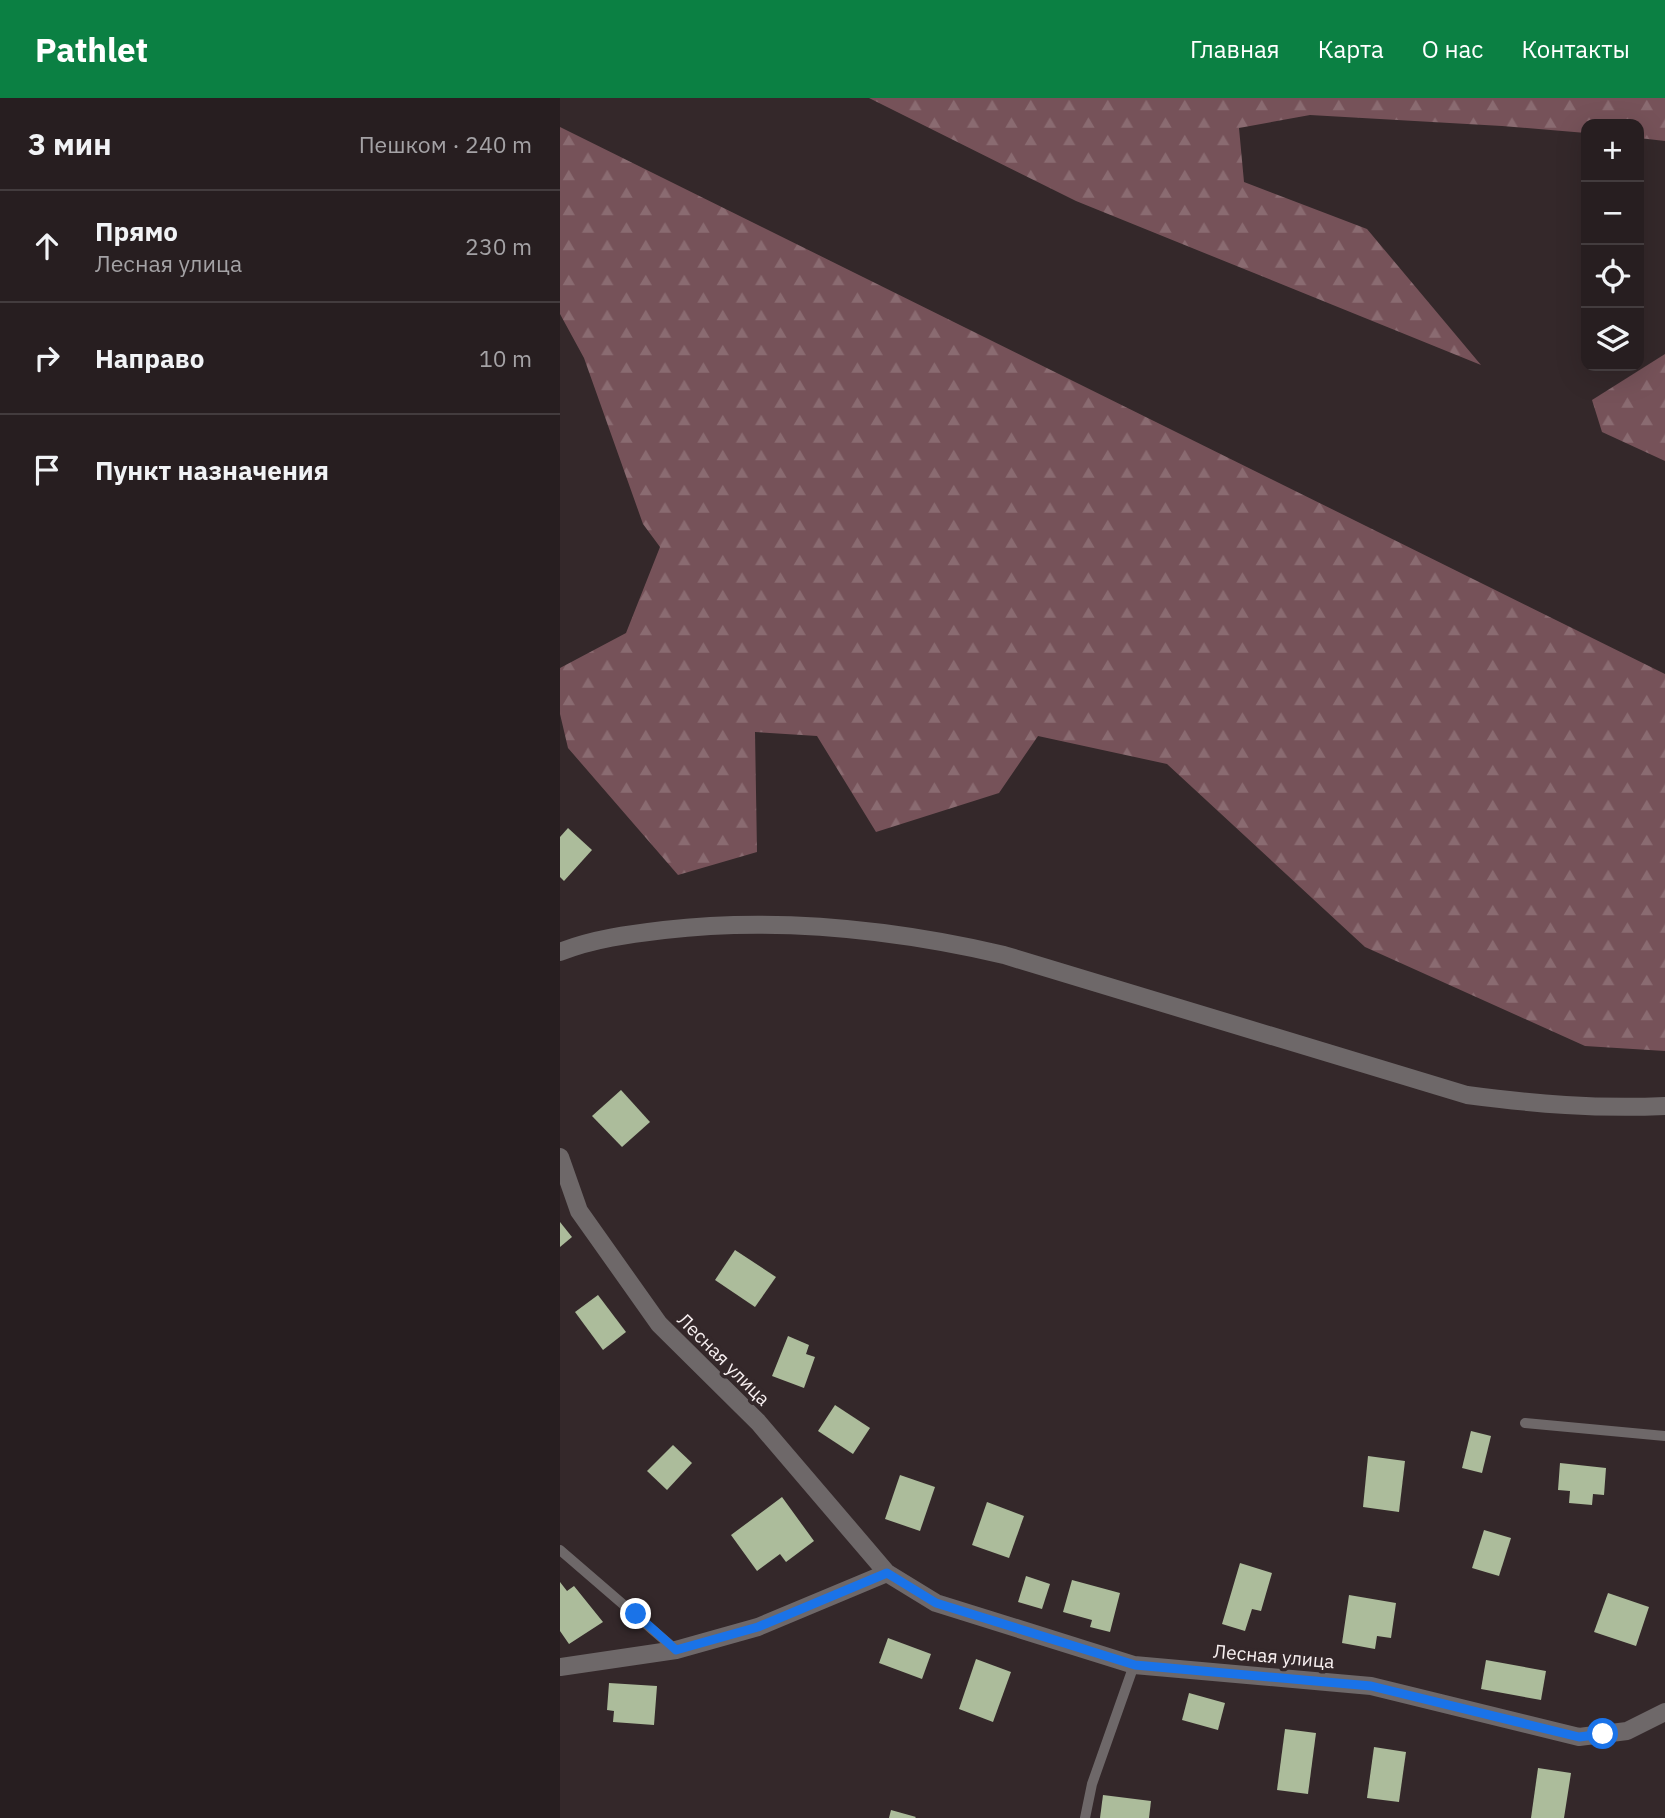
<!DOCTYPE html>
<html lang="ru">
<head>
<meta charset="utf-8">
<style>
  body { margin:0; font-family:"IBM Plex Sans",sans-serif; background:#2f2729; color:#f1f3f6 }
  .controls { position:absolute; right:21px; top:21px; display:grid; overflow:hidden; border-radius:14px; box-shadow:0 7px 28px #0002 }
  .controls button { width:63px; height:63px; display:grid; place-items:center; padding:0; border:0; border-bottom:2px solid #433c3e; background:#271e20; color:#f1f3f6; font:35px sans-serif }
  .stop { position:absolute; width:21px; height:21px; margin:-16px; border:5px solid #1a73e8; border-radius:50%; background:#fff }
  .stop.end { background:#1a73e8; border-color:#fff; box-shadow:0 2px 7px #0008 }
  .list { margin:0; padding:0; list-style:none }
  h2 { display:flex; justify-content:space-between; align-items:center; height:91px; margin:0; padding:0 28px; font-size:30px }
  h2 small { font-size:23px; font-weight:400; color:#a4a2a5 }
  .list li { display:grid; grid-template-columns:46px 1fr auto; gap:21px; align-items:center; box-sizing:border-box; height:112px; padding:0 28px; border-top:2px solid #433c3e }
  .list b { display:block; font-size:26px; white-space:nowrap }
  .list p { margin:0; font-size:23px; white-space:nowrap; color:#a4a2a5 }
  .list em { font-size:23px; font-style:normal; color:#a4a2a5 }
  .icon { flex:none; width:38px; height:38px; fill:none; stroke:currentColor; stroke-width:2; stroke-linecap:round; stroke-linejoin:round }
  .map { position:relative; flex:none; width:1105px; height:1720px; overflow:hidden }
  header { display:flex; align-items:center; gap:42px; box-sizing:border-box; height:98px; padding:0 35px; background:#0b8043; color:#fff }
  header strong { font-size:33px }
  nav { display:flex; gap:38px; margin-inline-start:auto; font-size:24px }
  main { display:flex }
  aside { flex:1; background:#271e20 }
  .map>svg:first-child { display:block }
  .forest { fill:url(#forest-firs) }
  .building { fill:#acbc9b }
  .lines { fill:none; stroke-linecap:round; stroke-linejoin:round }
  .service { stroke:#6e6869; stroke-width:10 }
  .minor { stroke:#6e6869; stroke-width:18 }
  .route { stroke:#1a73e8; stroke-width:9 }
  .labels { text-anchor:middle; stroke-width:7; stroke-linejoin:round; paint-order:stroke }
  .street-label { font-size:19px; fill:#f8f0f1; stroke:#34282a }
</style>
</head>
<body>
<header>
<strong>Pathlet</strong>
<nav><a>Главная</a><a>Карта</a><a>О нас</a><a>Контакты</a></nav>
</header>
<main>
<aside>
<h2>3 мин<small>Пешком · 240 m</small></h2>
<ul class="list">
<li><svg class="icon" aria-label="ahead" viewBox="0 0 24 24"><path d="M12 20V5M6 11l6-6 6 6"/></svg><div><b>Прямо</b><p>Лесная улица</p></div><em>230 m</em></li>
<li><svg class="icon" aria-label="right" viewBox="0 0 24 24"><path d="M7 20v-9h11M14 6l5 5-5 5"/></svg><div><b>Направо</b></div><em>10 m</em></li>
<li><svg class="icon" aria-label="arrive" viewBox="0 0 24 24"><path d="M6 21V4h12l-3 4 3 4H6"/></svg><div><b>Пункт назначения</b></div></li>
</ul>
</aside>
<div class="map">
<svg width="1105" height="1720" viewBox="0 0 1105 1720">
  <defs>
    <pattern id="forest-firs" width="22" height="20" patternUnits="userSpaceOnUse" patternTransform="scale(1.75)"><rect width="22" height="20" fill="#765259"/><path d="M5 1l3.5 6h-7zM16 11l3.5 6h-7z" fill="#8a6b71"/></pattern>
  </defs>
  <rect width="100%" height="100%" fill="#34282a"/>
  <g class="forest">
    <polygon points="309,0 1105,0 1105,43 1079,40 1079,26 1026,26 1026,35 942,28 750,17 679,30 684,84 807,131 921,267 516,103"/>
    <polygon points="0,29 1105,576 1105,953 1025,948 805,849 607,666 478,638 439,695 316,734 257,638 195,634 197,754 118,777 8,650 0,616 0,570 66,535 100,449 83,426 24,260 0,216"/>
    <polygon points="1105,256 1105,363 1042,334 1032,302"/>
  </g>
  <g class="building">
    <polygon points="8,730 32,752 4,783 0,779 0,739"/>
    <polygon points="61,992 90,1024 62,1049 32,1018"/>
    <polygon points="0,1124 12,1139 0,1149"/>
    <polygon points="175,1152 216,1179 195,1209 155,1182"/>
    <polygon points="38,1197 66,1234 43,1252 15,1214"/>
    <polygon points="228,1238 249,1247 246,1256 255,1259 244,1290 212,1278"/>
    <polygon points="275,1307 310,1330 293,1356 258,1333"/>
    <polygon points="911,1333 931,1338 922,1375 902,1370"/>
    <polygon points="113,1347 132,1365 107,1392 87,1373"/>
    <polygon points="808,1358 845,1363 839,1414 803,1409"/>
    <polygon points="1000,1365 1046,1370 1044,1397 1033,1396 1032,1407 1009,1405 1010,1393 998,1392"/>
    <polygon points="340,1377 375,1389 360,1433 325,1421"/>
    <polygon points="222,1399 254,1443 226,1464 220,1456 197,1473 171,1437"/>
    <polygon points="427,1404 464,1418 449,1460 412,1447"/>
    <polygon points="924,1432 951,1440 939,1478 912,1470"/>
    <polygon points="680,1465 712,1475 701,1513 692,1511 685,1533 662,1526"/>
    <polygon points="466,1478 490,1486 482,1511 458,1504"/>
    <polygon points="512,1482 560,1495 550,1534 530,1529 532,1522 503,1514"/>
    <polygon points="0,1484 7,1493 14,1488 43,1524 9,1546 0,1533"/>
    <polygon points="1048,1495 1089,1509 1076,1548 1034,1534"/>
    <polygon points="789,1497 836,1505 831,1540 817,1538 815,1551 782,1545"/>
    <polygon points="328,1540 371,1556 362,1581 319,1565"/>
    <polygon points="416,1561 451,1574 433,1624 399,1611"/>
    <polygon points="926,1562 986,1573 981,1602 921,1591"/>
    <polygon points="49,1585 97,1588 94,1627 53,1624 54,1613 47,1612"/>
    <polygon points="629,1595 665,1605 658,1632 622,1622"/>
    <polygon points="725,1631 756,1635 748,1696 717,1692"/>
    <polygon points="814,1649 846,1654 839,1704 807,1700"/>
    <polygon points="978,1670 1011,1675 1004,1720 971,1720"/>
    <polygon points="543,1697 591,1703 589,1720 540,1720"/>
    <polygon points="331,1712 356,1719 355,1720 329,1720"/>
  </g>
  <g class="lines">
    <g class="service">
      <polyline points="965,1325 1105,1338"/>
      <polyline points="0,1452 116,1552"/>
      <polyline points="525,1720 532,1686 574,1567"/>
    </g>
    <g class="minor">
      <path d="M0,854C32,841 70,836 104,832C219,819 332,831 444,857L907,997C976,1006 1035,1011 1105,1008"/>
      <polyline points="0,1059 19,1113 99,1226 198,1324 327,1475 376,1505 574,1567 811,1588 1019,1639 1067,1633 1105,1614"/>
      <polyline points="0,1569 116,1552 198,1529 327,1475"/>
    </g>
  </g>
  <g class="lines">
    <polyline class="route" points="76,1516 116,1552 198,1529 327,1475 376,1505 575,1567 811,1588 1019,1639 1043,1636"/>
  </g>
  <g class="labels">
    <g class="street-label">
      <text transform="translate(164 1261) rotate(45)" y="7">Лесная улица</text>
      <text transform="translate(714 1558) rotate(5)" y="7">Лесная улица</text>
    </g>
  </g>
</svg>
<div class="controls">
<button>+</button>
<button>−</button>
<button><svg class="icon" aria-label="locate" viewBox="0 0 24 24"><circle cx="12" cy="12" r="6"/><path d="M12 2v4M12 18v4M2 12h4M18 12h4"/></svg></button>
<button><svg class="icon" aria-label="layers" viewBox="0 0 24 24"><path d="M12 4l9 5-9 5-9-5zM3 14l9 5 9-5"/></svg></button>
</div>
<div class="stop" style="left:1043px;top:1636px"></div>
<div class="stop end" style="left:76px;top:1516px"></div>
</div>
</main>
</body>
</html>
